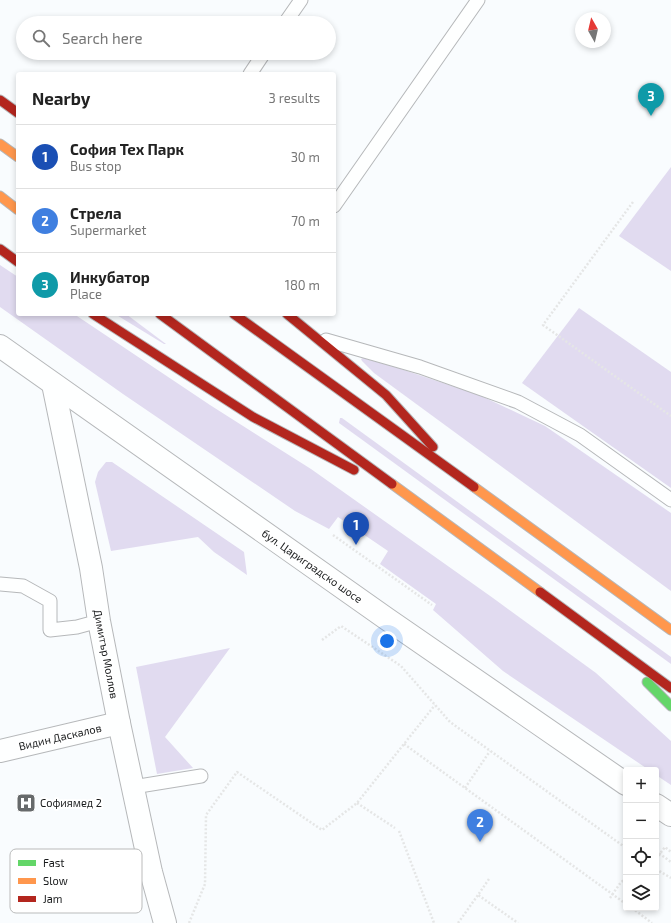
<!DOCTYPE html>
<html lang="en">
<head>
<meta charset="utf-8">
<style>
  body { margin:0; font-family:"Exo 2",sans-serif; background:#f6f6f6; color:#222 }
  .controls { position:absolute; right:12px; bottom:12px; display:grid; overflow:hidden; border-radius:4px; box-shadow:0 2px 6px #0003 }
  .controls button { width:36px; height:36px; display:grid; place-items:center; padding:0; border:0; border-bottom:1px solid #e0e0e0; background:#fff; color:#222; font:20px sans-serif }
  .compass { position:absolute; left:575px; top:12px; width:36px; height:36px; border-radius:50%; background:#fff; box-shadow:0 2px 6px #0003; rotate:352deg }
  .you { position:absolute; left:387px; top:641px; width:14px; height:14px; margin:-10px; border:3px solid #fff; border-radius:50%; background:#1a73e8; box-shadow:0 0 0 6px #1a73e833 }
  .badge { display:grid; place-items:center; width:26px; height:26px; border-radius:50%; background:#b45309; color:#fff; font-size:13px; font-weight:700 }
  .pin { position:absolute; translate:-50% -33px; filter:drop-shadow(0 1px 2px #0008) }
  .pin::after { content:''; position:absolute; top:21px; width:14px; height:12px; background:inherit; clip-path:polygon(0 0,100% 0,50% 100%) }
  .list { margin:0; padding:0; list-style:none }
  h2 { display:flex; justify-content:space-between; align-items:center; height:52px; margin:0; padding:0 16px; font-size:17px }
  h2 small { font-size:13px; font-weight:400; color:#767676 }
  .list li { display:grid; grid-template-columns:26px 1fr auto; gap:12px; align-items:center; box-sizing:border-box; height:64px; padding:0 16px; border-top:1px solid #e0e0e0 }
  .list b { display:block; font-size:15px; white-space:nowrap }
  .list p { margin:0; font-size:13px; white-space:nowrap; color:#767676 }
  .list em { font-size:13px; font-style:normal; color:#767676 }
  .icon { flex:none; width:22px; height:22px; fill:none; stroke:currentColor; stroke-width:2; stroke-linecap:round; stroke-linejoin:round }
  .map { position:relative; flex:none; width:671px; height:923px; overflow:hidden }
  .search { position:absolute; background:#fff; box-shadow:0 2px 6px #0003; left:16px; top:16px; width:320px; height:44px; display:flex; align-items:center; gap:10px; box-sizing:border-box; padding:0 14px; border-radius:22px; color:#767676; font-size:15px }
  .panel { position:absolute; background:#fff; box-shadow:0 2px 6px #0003; left:16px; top:72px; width:320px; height:244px; border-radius:4px }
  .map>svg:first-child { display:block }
  .green { fill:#e1dbf0 }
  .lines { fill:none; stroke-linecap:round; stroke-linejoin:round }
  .lane-casing { stroke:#b6b8ba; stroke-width:15 }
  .street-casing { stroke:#b6b8ba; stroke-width:24 }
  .fast-casing { stroke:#b6b8ba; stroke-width:11 }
  .slow-casing { stroke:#b6b8ba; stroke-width:11 }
  .jam-casing { stroke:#b6b8ba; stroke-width:11 }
  .path { stroke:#e5e6e6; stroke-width:2.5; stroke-dasharray:2 2; stroke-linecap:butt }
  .lane { stroke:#feffff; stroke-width:13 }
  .street { stroke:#feffff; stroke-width:22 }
  .fast { stroke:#63d668; stroke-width:9 }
  .slow { stroke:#ff974d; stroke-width:9 }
  .jam { stroke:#b3261e; stroke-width:9 }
  .path-bridge { stroke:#e5e6e6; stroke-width:2.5; stroke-dasharray:2 2; stroke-linecap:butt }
  .labels { text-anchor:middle; stroke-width:4; stroke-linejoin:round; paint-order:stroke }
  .street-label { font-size:11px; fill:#191b1c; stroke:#fff }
  .poi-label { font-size:11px; fill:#191b1c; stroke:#fff; text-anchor:start }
  .key { fill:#fff; stroke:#babbbb; stroke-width:1 }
  .key-label { font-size:11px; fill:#191b1c }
</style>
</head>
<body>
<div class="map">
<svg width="671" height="923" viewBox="0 0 671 923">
  <rect width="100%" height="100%" fill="#f9fcfe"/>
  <g class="green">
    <polygon points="671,167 671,271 619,236"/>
    <polygon points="0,265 18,277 18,314 74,314 210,405 311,469 493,598 596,673 671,741 671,785 656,775 656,770 649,770 503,671 433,610 436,604 380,564 388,551 338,517 329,529 295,511 123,394 0,307"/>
    <polygon points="579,308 671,372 671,488 522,383"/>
    <polygon points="115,314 126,314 166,344 164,344"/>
    <polygon points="363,358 398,368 479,395 545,426 671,513 671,591 374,373 362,361 361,359"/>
    <polygon points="340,418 342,418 671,657 671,664 339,423"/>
    <polygon points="106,462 112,462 244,552 247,575 214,552 198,537 111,551 95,482 98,472"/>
    <polygon points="230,648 165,737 193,768 157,774 136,667"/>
  </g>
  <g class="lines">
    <g class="lane-casing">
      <g id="lane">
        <polyline points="285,23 301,0"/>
        <polyline points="250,74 264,53"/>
        <polyline points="334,206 478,0"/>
        <polyline points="326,340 420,367 518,402 580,435 671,500"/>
        <polyline points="0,584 23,586 50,601 50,630 77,627 99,621"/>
        <polyline points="133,787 201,776"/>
      </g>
    </g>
    <g class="street-casing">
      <g id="street">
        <polyline points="0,346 387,619 626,784"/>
        <polyline points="53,384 91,568 99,621 119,723 151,872 165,923"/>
        <polyline points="0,751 119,723"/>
        <polyline points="656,805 671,815"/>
      </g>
    </g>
    <g class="fast-casing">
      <polyline id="fast" points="647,682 671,706"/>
    </g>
    <g class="slow-casing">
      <g id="slow">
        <polyline points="0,144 18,157"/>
        <polyline points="0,196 18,210"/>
        <polyline points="392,484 540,592"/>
        <polyline points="474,487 671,630"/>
      </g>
    </g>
    <g class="jam-casing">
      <g id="jam">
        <polyline points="0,100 18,113"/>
        <polyline points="0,249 18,262"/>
        <polyline points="93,314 253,417 354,470"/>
        <polyline points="160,314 392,484"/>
        <polyline points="234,314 474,487"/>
        <polyline points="287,314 386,395 433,447"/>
        <polyline points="540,592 671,688"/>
      </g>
    </g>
    <g class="path">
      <polyline points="633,202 543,325 671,416"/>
      <polyline points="333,535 432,605"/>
      <polyline points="322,640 341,626 401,666 450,722 626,848"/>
      <polyline points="404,744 626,904"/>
      <polyline points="465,788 490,751"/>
      <polyline points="357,803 395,828"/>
      <polyline points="399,831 434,923"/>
      <polyline points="656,859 665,847 671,852"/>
      <polyline points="656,869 671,878"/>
      <polyline points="489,879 478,895 518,923"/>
      <polyline points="610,898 621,882 626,879"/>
      <polyline points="632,908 652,923"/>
      <polyline points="189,923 205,884 206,815 237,772 322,830 357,803 435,705"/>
      <polyline points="458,923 478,895"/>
    </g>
    <use href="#lane" class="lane"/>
    <use href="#street" class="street"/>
    <use href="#fast" class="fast"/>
    <use href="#slow" class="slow"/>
    <use href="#jam" class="jam"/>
    <polyline class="path-bridge" points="656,851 671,862"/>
  </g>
  <defs>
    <g id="hospital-square" transform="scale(1)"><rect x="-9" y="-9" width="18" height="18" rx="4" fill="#676a6b" stroke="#fff"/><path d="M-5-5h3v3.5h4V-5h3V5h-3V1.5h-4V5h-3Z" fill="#fff"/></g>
  </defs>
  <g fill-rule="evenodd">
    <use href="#hospital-square" x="26" y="803"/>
  </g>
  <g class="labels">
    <g class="street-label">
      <text transform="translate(312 566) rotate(35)" y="4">бул. Цариградско шосе</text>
      <text transform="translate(106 654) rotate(79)" y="4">Димитър Моллов</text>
      <text transform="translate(60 737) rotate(-13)" y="4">Видин Даскалов</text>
    </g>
    <g class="poi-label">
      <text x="40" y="807">Софиямед 2</text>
    </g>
  </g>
  <rect x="10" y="849" width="132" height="64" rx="6" class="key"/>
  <rect x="18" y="860" width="18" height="6" fill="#63d668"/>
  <rect x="18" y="878" width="18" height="6" fill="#ff974d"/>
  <rect x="18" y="896" width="18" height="6" fill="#b3261e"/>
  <g class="key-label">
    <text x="43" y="867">Fast</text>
    <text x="43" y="885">Slow</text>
    <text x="43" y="903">Jam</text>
  </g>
</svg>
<div class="controls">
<button>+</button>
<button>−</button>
<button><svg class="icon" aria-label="locate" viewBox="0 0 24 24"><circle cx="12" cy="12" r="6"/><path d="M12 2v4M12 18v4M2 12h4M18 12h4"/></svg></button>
<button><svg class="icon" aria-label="layers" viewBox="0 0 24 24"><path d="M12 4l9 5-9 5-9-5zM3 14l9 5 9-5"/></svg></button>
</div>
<svg class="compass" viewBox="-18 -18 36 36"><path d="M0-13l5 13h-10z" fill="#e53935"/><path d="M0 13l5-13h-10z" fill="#767676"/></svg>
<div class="you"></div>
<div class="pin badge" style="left:356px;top:545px;background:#1a4fb4">1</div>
<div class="pin badge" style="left:480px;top:842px;background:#3f7fe0">2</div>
<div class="pin badge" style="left:651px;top:116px;background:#0f9aa8">3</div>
<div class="search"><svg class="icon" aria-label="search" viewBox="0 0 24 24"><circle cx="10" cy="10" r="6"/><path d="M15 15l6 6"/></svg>Search here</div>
<section class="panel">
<h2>Nearby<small>3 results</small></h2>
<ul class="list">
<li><span class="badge" style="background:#1a4fb4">1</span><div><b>София Тех Парк</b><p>Bus stop</p></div><em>30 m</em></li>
<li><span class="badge" style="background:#3f7fe0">2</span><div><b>Стрела</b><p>Supermarket</p></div><em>70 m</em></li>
<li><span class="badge" style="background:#0f9aa8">3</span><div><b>Инкубатор</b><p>Place</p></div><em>180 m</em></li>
</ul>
</section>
</div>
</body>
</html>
